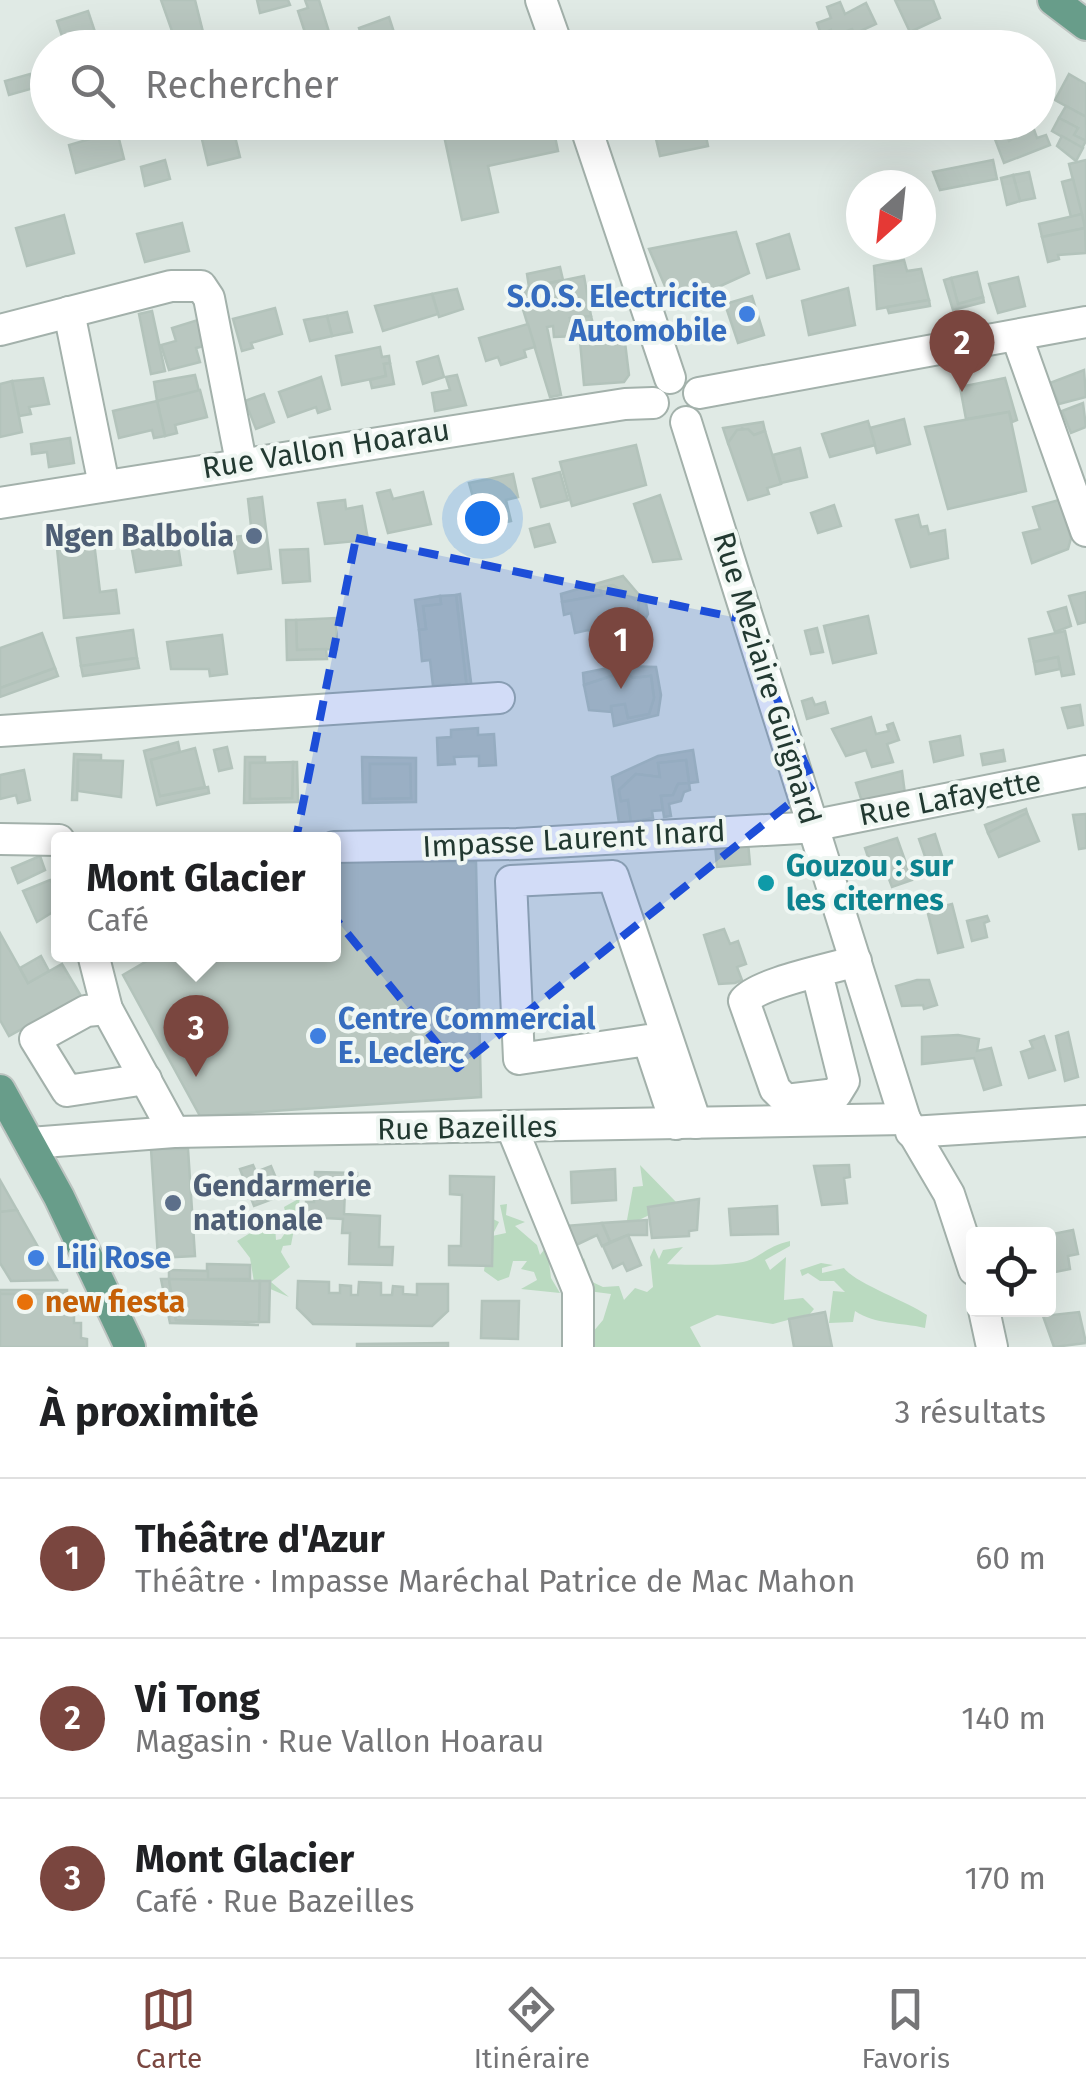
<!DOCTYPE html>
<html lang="fr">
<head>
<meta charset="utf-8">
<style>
  body { margin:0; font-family:"Fira Sans",sans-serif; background:#f6f6f6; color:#202124 }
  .controls { position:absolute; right:30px; bottom:30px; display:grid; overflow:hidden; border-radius:10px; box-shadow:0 10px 40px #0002 }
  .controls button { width:90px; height:90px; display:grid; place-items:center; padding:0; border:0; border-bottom:2px solid #e0e0e0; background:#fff; color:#202124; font:50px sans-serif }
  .compass { position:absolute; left:846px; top:170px; width:90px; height:90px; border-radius:50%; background:#fff; box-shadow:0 10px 40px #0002; rotate:207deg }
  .you { position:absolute; left:482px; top:518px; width:35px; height:35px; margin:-25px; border:8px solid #fff; border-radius:50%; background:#1a73e8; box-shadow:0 0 0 15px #1a73e833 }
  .badge { display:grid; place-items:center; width:65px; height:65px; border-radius:50%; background:#7a463f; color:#fff; font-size:32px; font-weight:700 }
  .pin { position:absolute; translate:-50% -82px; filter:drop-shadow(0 2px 5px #0008) }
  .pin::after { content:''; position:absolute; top:52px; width:35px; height:30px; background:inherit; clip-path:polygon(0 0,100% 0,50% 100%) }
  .popup { position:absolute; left:51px; top:832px; width:290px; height:130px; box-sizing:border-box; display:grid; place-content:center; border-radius:10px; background:#fff; filter:drop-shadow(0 2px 8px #0005); font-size:32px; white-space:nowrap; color:#757577 }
  .popup b { font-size:38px; color:#202124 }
  .popup::after { content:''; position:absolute; left:50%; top:100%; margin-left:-20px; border:20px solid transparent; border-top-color:#fff }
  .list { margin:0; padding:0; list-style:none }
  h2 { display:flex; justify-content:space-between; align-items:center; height:130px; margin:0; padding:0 40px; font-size:42px }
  h2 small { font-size:32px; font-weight:400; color:#757577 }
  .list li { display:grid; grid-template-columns:65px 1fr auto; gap:30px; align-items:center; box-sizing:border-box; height:160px; padding:0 40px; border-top:2px solid #e0e0e0 }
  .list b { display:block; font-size:38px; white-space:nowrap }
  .list p { margin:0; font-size:32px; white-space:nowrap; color:#757577 }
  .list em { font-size:32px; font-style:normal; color:#757577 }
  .icon { flex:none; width:55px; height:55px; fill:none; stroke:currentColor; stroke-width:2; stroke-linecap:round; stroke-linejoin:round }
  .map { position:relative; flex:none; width:1086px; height:1347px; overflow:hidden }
  .search { position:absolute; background:#fff; box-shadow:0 10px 40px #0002; left:30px; right:30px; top:30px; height:110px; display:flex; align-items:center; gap:25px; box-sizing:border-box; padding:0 35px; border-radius:55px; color:#757577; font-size:38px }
  .sheet { height:610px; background:#fff }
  nav { display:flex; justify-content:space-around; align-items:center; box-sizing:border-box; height:140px; border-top:2px solid #e0e0e0; background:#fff; font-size:28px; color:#757577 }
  nav a { display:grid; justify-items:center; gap:5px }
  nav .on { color:#7a463f }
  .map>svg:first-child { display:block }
  .green { fill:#badac0 }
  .building { fill:#b9c7c0; stroke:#b3c3bb; stroke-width:2.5; fill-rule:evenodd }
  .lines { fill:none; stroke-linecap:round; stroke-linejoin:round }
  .minor-casing { stroke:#a3b1ab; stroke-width:34 }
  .major-casing { stroke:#bdc4c1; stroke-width:34 }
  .minor { stroke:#fff; stroke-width:30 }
  .major { stroke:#689d8a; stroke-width:30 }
  .marked { fill:#1d4ed8; fill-opacity:0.2; stroke:#1d4ed8; stroke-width:8; stroke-dasharray:20 12; stroke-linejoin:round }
  .shop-dot { fill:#3f7fe0; stroke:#f0f7f3; stroke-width:4 }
  .service-dot { fill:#5c6f8a; stroke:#f0f7f3; stroke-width:4 }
  .culture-dot { fill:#0f9aa8; stroke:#f0f7f3; stroke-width:4 }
  .food-dot { fill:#e8710a; stroke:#f0f7f3; stroke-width:4 }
  .labels { text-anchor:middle; stroke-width:8; stroke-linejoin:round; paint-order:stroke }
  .shop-label { font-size:30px; font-weight:bold; fill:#366cbe; stroke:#f0f7f3; text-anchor:start }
  .street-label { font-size:30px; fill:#223931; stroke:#f0f7f3 }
  .service-label { font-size:30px; font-weight:bold; fill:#4e5e75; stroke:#f0f7f3; text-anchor:end }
  .culture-label { font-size:30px; font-weight:bold; fill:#0d838f; stroke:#f0f7f3; text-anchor:start }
  .food-label { font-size:30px; font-weight:bold; fill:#c56008; stroke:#f0f7f3; text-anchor:start }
</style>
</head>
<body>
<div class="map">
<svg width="1086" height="1347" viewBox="0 0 1086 1347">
  <rect width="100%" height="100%" fill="#e0eae5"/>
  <g class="green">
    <polygon points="640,1165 676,1202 639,1220 627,1220 633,1187 643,1186"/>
    <polygon points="300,1198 291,1245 283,1246 281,1252 290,1267 271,1282 289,1297 254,1282 250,1258 237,1241 260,1227 275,1226 276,1240 281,1239 289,1227 284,1207"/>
    <polygon points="507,1204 506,1215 525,1222 515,1226 537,1245 540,1255 547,1246 551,1278 560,1293 521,1289 537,1280 534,1272 521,1269 527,1261 513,1261 509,1277 498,1281 484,1271 491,1218 499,1222 492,1236 506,1233 500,1205"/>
    <path d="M790,1241V1246L765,1260L770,1270L786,1257L784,1300L803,1298L814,1309L810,1314L773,1324L717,1315L690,1327L701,1347H595L592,1333L603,1320L611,1294L588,1291L580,1266L584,1258L591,1278L588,1280L603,1287L619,1286L624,1300L635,1288L647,1292L653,1287L650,1257L654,1248L659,1259L663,1250L683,1247L667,1264C684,1265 731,1266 747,1261C761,1256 768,1246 790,1241Z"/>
    <path d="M821,1263L833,1265L822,1268V1273L844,1268C855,1283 906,1301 927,1315L925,1328C900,1322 876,1325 855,1311L853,1322L829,1323L833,1291L845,1292L834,1281H820L808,1273L802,1276L800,1270Z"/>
  </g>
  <g class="building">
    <polygon points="161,0 195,0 207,48 178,48"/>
    <polygon points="257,0 288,0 290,5 260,13"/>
    <polygon points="305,0 319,0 334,48 310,48 298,11 308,8"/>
    <polygon points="895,0 933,0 940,18 910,32"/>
    <polygon points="840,2 845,14 866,3 876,24 854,34 852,29 833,36 831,30 821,34 817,23 831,18 827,7"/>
    <polygon points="88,11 97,38 66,48 57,21"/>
    <polygon points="389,17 399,48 365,46 359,28"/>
    <polygon points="30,74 34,88 9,95 5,81"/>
    <polygon points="1069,74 1086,84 1086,117 1055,100"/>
    <polygon points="1066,106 1086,117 1086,141 1074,135 1078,128 1059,118"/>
    <polygon points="1059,118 1078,128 1074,135 1086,141 1082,148 1052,131"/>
    <polygon points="484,122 552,122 558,151 488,166 498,212 462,220 443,131"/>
    <polygon points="652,122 703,122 708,146 660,156"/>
    <polygon points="232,124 240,157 208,165 200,131"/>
    <polygon points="1033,127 1037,138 1046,135 1050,145 1004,163 993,134 1005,129 1009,141"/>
    <polygon points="117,131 124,159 76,173 69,145"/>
    <polygon points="1062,136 1083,148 1076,161 1057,146"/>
    <polygon points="165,160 170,179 145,186 141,167"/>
    <polygon points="993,160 997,179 940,190 933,172"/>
    <polygon points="1086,160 1086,228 1085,228 1069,164"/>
    <polygon points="1029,172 1035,198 1020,201 1013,175"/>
    <polygon points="1013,175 1020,201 1007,205 1001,178"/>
    <polygon points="1073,179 1082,214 1071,217 1062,182"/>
    <polygon points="1082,214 1085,228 1042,237 1039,224"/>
    <polygon points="64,215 74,253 27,266 16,228"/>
    <polygon points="182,223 189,251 145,262 137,234"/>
    <polygon points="1085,228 1086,253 1058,255 1059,259 1048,262 1042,237"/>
    <polygon points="736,232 749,273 674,307 649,249"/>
    <polygon points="789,234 799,269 767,278 757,244"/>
    <polygon points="904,260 907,271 921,269 929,300 877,309 874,266"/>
    <polygon points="560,267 563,280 529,287 527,274"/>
    <polygon points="977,272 983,297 958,304 951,278"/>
    <polygon points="584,276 591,316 570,318 572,330 579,330 579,336 554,337 553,326 547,327 561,395 550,397 517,290"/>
    <polygon points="1018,277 1025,306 998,313 989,284"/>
    <polygon points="951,278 958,304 983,297 984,302 953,310 944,280"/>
    <polygon points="848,288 855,325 809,335 802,301"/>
    <polygon points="457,289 463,309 439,317 432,294"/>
    <polygon points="432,294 438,314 383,331 375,306"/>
    <polygon points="752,296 764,335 738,343 725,304"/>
    <polygon points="929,300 930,306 889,313 887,307"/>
    <polygon points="275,308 282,334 251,343 253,348 242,351 233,319"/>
    <polygon points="152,311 165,371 151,374 139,314"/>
    <polygon points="347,312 352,332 332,336 327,316"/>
    <polygon points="327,316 332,336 310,341 304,320"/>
    <polygon points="591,316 594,328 572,330 570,318"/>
    <polygon points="201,319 208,345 196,348 200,362 169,370 161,345 176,341 172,328"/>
    <polygon points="528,324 535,347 524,350 526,357 501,365 498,357 486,361 479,338"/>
    <polygon points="623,326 629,375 624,382 584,385 579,330"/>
    <polygon points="380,347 382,357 389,356 390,363 384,364 386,376 342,385 336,356"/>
    <polygon points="438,356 444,377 423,384 417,362"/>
    <polygon points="390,363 394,384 372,388 370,380 386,376 384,364"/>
    <polygon points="1084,370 1086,397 1059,404 1050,383"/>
    <polygon points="195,375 199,391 157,401 154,382"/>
    <polygon points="457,375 466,405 435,411 432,393 450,390 446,377"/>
    <polygon points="321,377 330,409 318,413 316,407 288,417 279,392"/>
    <polygon points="43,378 49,404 29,407 31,414 19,416 12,381"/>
    <polygon points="1005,378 1017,420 1012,422 1009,412 966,419 960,387"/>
    <polygon points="12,381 22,432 0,437 0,384"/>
    <polygon points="200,390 207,417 175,425 177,433 165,436 157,401"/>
    <polygon points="264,394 274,422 256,429 245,401"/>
    <polygon points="157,401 165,436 154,438 152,430 119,438 113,411"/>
    <polygon points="1083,403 1086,427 1071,433 1062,411"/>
    <polygon points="1009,412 1026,491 948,509 925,427"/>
    <polygon points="904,419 910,444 877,453 870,428"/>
    <polygon points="868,421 875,445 830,457 822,434"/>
    <polygon points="763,422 765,431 754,435 742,428 728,443 723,428"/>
    <polygon points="748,429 754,435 765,431 781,484 767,488 769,494 748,500 728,443 737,430"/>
    <polygon points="70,438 74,463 49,467 47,452 32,454 31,444"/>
    <polygon points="636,445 646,485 572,506 560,462"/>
    <polygon points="800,448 807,477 781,483 773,455"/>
    <polygon points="560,472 568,500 541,507 533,479"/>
    <polygon points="513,474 518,497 506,500 511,521 497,524 499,533 484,536 469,483"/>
    <polygon points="390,490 393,499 423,492 431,524 388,533 377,493"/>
    <polygon points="660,495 681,559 653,562 634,504"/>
    <polygon points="262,497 271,569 238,573 232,537 252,535 248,499"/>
    <polygon points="345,500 346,509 362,506 368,540 325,544 318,503"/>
    <polygon points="1059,500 1071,538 1068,549 1032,563 1023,533 1040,529 1033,507"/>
    <polygon points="834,505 841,526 818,533 811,513"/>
    <polygon points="918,515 921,527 927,526 929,534 945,530 948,558 911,567 896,520"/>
    <polygon points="549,524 555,542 535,547 530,529"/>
    <polygon points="176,532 181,565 136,572 130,539"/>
    <polygon points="93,534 100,592 116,590 119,613 64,618 56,538"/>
    <polygon points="308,549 310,581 283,583 280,550"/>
    <polygon points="623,576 646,603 648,614 638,632 624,634 624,628 636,625 639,602 613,585 600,588 602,595 562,602 561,594"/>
    <polygon points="613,585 639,602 636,625 624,628 624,634 608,638 588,630 575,633 571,613 564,615 562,602 602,595 600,588"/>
    <polygon points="1086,592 1086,622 1078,624 1069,596"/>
    <polygon points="460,594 472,690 467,690 456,595"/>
    <polygon points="456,595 467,690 451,692 450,684 433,686 430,660 422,661 419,630 426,629 423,606 441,604 440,596"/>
    <polygon points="440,596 441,604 423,606 426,629 419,630 415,600"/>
    <polygon points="1066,607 1071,626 1055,632 1048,612"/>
    <polygon points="868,616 876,653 833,663 824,626"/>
    <polygon points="336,618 337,649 297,650 296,620"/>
    <polygon points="286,620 296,620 297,650 326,649 327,659 287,660"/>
    <polygon points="817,628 823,652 811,654 805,631"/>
    <polygon points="133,630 137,658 81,666 77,638"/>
    <polygon points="1065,631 1074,674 1062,676 1058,657 1034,662 1029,639"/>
    <polygon points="42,633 55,668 0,688 0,648"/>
    <polygon points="222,635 227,674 210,676 209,669 171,669 167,642"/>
    <polygon points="1058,657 1060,669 1036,674 1034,662"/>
    <polygon points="137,658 139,668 83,676 81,666"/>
    <polygon points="618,666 656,667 661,695 658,715 614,726 611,706 625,704 628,718 649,714 654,698 651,676 633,678 624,672 584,685 583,673"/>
    <polygon points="55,668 58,676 0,697 0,688"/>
    <polygon points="624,672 633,678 651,676 654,698 649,714 628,718 625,704 611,706 611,712 589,710 584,685"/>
    <polygon points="812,698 815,705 825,702 828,713 807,719 802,701"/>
    <polygon points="1080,705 1083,725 1068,728 1062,708"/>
    <polygon points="871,717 876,734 889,731 887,725 893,723 899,740 887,744 893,762 872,767 866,750 846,756 832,729"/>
    <polygon points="478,728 478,735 494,734 496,765 479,766 479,756 454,757 455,764 438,765 437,738 451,737 451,730"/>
    <polygon points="960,736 963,755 934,762 930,742"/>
    <polygon points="178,742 180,752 151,760 160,796 208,787 209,793 157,805 144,751"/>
    <polygon points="227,747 232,768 219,771 214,750"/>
    <polygon points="195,748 205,787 160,796 151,760"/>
    <polygon points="693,750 698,782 689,783 686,760 658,763 660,777 636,774 619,790 621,801 628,800 631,822 619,823 612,777 658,756"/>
    <polygon points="1003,750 1005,761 983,765 981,754"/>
    <polygon points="74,754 101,755 101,761 78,760 77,800 72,800"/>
    <polygon points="245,757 265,757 265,763 250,763 250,799 292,798 293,762 297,762 298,802 244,803"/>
    <path d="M362,757L416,758V802L363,803ZM370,764H410L411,798L370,799Z"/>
    <polygon points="78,760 123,761 121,797 78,791"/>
    <polygon points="686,760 689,783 678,784 673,795 661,796 663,810 652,811 653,818 631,822 628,800 621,801 619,790 636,774 660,777 658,763"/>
    <polygon points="293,762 292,798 250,799 250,763"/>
    <polygon points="370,764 410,764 411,798 370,799"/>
    <polygon points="24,770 30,800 18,803 16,795 0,799 0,775"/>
    <polygon points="902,771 905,794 863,805 856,783"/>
    <polygon points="689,783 690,790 684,792 681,801 669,804 671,816 664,817 661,796 673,795 678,784"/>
    <polygon points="1026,809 1027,813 988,833 985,825"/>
    <polygon points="1027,813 1039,841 999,857 988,833"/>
    <polygon points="1086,814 1086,848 1079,849 1073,815"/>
    <polygon points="935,834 943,859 928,865 919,839"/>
    <polygon points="897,838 912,880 892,887 886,871 874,875 865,848"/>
    <polygon points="748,842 750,864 717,867 715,845"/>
    <polygon points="40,856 45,870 18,883 12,868"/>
    <polygon points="334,861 476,862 481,1097 200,1116 123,975 159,954 334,954"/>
    <polygon points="50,880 59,892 59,908 37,922 23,891"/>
    <polygon points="952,904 963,947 938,953 927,910"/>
    <polygon points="987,916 989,921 984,923 987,937 972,941 967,921"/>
    <polygon points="724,929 730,944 738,941 746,964 737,967 742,980 735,983 719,984 704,935"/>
    <polygon points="0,933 28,983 62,964 81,996 9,1036 0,1020"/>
    <polygon points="41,956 49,971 28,983 20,968"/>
    <polygon points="917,980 929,980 937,1005 924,1009 923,1005 902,1006 896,986"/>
    <polygon points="1068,1032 1078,1077 1065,1081 1056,1036"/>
    <polygon points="958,1035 979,1039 977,1051 991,1048 1001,1085 984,1090 974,1058 922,1064 922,1037"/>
    <polygon points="1044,1036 1055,1070 1029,1078 1021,1052 1033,1048 1030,1041"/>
    <polygon points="151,1149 188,1149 195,1256 158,1258"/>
    <polygon points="253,1165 256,1172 271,1166 283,1195 254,1206 240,1169"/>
    <polygon points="849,1165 850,1177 844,1178 847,1203 822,1205 814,1166"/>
    <polygon points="615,1169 616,1200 572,1203 571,1172"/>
    <polygon points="315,1172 357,1173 357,1190 345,1189 344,1214 380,1216 379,1247 393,1247 392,1265 349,1264 350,1233 342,1233 343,1219 305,1217 306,1202 314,1202"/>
    <polygon points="450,1176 494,1177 492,1266 449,1265 449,1246 461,1246 462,1195 450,1194"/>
    <polygon points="0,1180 17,1210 0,1212"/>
    <polygon points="699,1199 697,1230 689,1231 689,1236 652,1238 648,1207"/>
    <polygon points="777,1206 778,1234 731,1235 729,1209"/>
    <polygon points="17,1210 57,1280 11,1281 0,1263 0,1212"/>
    <polygon points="647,1220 647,1235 628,1235 610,1242 602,1223"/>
    <polygon points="602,1223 610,1242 602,1246 597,1235 574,1246 564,1226"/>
    <polygon points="1073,1230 1078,1254 1068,1256 1070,1269 1050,1273 1048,1279 1048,1235"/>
    <polygon points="628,1235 641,1265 627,1271 623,1263 613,1268 603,1246"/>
    <polygon points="207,1264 250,1265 250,1279 207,1279"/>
    <polygon points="169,1270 208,1271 208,1280 169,1279"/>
    <polygon points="161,1279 169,1279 176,1320 259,1325 170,1323"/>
    <polygon points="169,1279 260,1281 259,1322 176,1320"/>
    <polygon points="260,1281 270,1281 269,1322 259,1322"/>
    <polygon points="298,1281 329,1282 329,1293 340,1293 340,1285 351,1286 351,1295 358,1295 359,1282 381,1283 381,1295 392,1295 393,1286 403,1287 403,1294 417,1295 417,1284 448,1284 448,1311 432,1326 313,1324 297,1308"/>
    <rect x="0" y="1290" width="67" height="4"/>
    <polygon points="0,1294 67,1294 67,1307 74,1307 74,1323 81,1323 81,1338 87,1339 87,1347 0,1347"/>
    <polygon points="482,1301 519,1301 518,1339 481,1338"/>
    <polygon points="825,1312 832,1347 794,1347 789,1319"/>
    <polygon points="1079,1312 1086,1343 1054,1347 1043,1316"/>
    <polygon points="448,1343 448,1347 357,1347 357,1344"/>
  </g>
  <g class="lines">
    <g class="minor-casing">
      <g id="minor">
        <polyline points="541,0 558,48"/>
        <polyline points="584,122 670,378"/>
        <polyline points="69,312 104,485"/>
        <polyline points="0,330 171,286 201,286 209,298 241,462"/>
        <polyline points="1017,337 1086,531"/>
        <polyline points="699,393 1086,322"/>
        <polyline points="686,422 905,1119 949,1194 974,1270"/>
        <polyline points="0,503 625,404 653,403"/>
        <polyline points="0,731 499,698"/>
        <polyline points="0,839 59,840"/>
        <polyline points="334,847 517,844 801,828 1086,771"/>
        <polyline points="93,954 107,1009 174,1132"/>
        <path d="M817,973L844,1081L836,1094L786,1100L775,1089L744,1001C758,983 831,969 856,961"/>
        <polyline points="107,1009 86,1011 35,1039 67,1091 146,1079"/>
        <polyline points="676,1124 648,1040 519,1059 511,881 613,876 696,1123"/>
        <polyline points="512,1128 578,1290 578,1347"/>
        <polyline points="911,1132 1086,1121"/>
        <polyline points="30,1143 174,1132 905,1119"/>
        <polyline points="984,1310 992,1347"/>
      </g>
    </g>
    <g class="major-casing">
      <g id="major">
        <polyline points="1053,0 1086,25"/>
        <polyline points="0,1090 59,1197 130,1347"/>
      </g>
    </g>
    <use href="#minor" class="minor"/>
    <use href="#major" class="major"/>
  </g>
  <path class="marked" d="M356,538L742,619L814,784L457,1068L291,864Z"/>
  <g class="shop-dot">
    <circle cx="747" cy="314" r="10"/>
    <circle cx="318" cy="1036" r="10"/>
    <circle cx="36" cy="1258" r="10"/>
  </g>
  <g class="service-dot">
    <circle cx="254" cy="536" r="10"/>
    <circle cx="173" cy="1203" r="10"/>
  </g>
  <circle class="culture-dot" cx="766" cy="883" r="10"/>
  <circle class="food-dot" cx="25" cy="1302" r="10"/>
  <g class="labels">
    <g class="shop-label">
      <text x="727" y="307" text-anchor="end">S.O.S. Electricite<tspan x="727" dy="34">Automobile</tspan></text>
      <text x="338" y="1029">Centre Commercial<tspan x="338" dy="34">E. Leclerc</tspan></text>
      <text x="56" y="1268">Lili Rose</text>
    </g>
    <g class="street-label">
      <text transform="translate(326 449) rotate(-9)" y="10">Rue Vallon Hoarau</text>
      <text transform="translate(767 678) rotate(73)" y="10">Rue Meziaire Guignard</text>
      <text transform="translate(950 798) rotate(-11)" y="10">Rue Lafayette</text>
      <text transform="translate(574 839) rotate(-3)" y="10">Impasse Laurent Inard</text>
      <text transform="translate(467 1128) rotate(-1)" y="10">Rue Bazeilles</text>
    </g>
    <g class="service-label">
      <text x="234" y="546">Ngen Balbolia</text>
      <text x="193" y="1196" text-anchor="start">Gendarmerie<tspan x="193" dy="34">nationale</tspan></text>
    </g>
    <g class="culture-label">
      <text x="786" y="876">Gouzou : sur<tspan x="786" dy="34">les citernes</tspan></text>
    </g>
    <g class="food-label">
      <text x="45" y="1312">new fiesta</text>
    </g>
  </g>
</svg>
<div class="controls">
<button><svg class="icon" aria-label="locate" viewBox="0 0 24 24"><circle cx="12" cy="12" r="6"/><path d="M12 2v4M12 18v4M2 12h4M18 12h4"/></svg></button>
</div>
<svg class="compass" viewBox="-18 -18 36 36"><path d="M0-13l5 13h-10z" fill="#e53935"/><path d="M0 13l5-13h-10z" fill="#757577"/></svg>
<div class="you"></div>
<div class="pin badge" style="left:621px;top:689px">1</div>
<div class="pin badge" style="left:962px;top:392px">2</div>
<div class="pin badge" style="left:196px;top:1077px">3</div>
<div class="popup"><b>Mont Glacier</b>Café</div>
<div class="search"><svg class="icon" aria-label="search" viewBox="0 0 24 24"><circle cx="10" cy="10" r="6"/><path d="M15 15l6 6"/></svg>Rechercher</div>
</div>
<section class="sheet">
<h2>À proximité<small>3 résultats</small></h2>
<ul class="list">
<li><span class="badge">1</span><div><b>Théâtre d'Azur</b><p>Théâtre · Impasse Maréchal Patrice de Mac Mahon</p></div><em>60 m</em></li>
<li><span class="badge">2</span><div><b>Vi Tong</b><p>Magasin · Rue Vallon Hoarau</p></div><em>140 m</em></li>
<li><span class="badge">3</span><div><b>Mont Glacier</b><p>Café · Rue Bazeilles</p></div><em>170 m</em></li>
</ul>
</section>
<nav>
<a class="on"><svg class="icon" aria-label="map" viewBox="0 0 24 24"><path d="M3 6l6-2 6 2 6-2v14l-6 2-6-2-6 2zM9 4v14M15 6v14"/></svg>Carte</a>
<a><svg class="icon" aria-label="directions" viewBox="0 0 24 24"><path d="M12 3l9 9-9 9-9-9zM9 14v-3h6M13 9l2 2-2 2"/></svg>Itinéraire</a>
<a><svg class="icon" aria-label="saved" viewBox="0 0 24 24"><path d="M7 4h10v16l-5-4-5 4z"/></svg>Favoris</a>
</nav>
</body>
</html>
